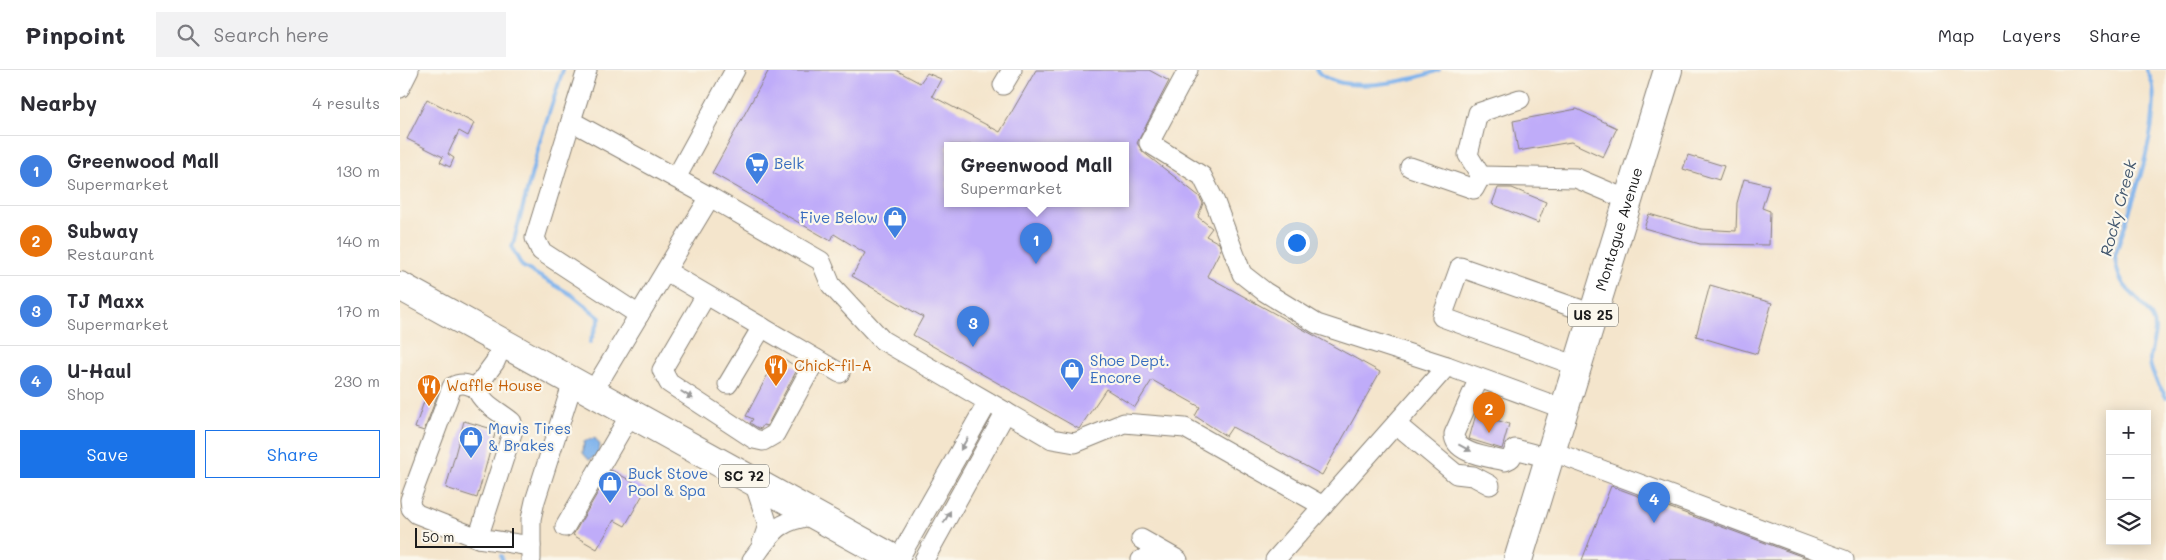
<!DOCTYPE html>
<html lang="en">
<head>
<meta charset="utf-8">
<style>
  body { margin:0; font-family:Mali,sans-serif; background:#f2f2f3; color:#2b2b33 }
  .controls { position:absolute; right:15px; bottom:15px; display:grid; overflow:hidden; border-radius:0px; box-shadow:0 2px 12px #0003 }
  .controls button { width:45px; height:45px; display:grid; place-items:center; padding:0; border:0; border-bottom:1px solid #e1e1e2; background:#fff; color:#2b2b33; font:25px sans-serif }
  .scale { position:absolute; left:15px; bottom:12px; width:99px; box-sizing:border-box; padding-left:5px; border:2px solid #1c1c1c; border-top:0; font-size:14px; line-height:18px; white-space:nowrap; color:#1c1c1c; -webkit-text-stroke:4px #fbf7ec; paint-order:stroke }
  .you { position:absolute; left:896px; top:172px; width:18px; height:18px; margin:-12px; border:4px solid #fff; border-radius:50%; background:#1a73e8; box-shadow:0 0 0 8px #1a73e833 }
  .badge { display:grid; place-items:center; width:32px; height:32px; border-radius:50%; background:#1a73e8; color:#fff; font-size:16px; font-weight:700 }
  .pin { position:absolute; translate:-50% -41px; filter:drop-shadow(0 1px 2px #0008) }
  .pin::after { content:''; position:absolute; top:26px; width:18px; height:15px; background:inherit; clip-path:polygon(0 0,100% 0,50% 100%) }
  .popup { position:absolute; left:544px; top:72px; width:185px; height:65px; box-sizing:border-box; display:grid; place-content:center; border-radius:0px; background:#fff; filter:drop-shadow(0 1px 4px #0005); font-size:16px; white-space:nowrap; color:#7c7c81 }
  .popup b { font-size:19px; color:#2b2b33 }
  .popup::after { content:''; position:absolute; left:50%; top:100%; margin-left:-10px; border:10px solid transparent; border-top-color:#fff }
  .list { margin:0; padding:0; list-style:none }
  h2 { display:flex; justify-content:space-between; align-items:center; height:65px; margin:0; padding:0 20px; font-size:21px }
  h2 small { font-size:16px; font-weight:400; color:#7c7c81 }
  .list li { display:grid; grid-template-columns:32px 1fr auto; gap:15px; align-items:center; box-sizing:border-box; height:70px; padding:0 20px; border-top:1px solid #e1e1e2 }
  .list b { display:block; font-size:19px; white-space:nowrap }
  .list p { margin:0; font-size:16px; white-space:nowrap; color:#7c7c81 }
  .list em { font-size:16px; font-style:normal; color:#7c7c81 }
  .actions { display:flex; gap:10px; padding:15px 20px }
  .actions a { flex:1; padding:11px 0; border:1px solid #1a73e8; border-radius:0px; text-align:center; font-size:18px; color:#1a73e8 }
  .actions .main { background:#1a73e8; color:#fff }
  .icon { flex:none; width:28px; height:28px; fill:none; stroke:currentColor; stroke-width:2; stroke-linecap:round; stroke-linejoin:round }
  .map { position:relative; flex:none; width:1766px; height:490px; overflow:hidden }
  header { display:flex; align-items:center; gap:30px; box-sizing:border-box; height:70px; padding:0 25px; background:#fff; border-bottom:1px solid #e1e1e2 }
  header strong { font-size:24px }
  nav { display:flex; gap:28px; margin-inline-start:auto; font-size:18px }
  .search { width:350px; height:45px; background:#f2f2f3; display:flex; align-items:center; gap:12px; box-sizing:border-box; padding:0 18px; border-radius:0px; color:#7c7c81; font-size:19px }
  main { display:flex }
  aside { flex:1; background:#fff }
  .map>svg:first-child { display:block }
  .water { fill:#7eb2ec; stroke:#4d6784 }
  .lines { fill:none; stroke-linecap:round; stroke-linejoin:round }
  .stream { stroke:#7eb2ec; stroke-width:4 }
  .building { fill:#bfacf9; fill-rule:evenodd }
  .minor-casing { stroke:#888074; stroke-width:21 }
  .highway-casing { stroke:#888074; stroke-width:30 }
  .minor { stroke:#fff; stroke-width:19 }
  .highway { stroke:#fff; stroke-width:28 }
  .oneway { fill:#999 }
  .labels { text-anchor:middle; stroke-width:4.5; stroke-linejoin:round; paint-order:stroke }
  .shield { fill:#fbf7ec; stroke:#5f5e5a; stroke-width:1 }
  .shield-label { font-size:14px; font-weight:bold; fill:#1c1c1c }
  .shop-label { font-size:15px; fill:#366cbe; stroke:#fbf7ec; text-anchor:start }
  .street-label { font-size:15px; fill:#1c1c1c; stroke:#fbf7ec }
  .food-label { font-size:15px; fill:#c56008; stroke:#fbf7ec; text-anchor:start }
  .water-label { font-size:16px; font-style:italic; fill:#43586f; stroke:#fbf7ec }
</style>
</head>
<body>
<header>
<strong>Pinpoint</strong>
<div class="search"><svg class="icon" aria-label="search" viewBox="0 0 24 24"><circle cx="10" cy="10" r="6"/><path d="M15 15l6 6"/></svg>Search here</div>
<nav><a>Map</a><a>Layers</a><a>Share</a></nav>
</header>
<main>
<aside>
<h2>Nearby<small>4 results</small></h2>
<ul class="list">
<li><span class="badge" style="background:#3f7fe0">1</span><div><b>Greenwood Mall</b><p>Supermarket</p></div><em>130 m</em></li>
<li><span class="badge" style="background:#e8710a">2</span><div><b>Subway</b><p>Restaurant</p></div><em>140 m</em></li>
<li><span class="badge" style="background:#3f7fe0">3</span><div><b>TJ Maxx</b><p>Supermarket</p></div><em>170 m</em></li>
<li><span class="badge" style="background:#3f7fe0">4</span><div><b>U-Haul</b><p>Shop</p></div><em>230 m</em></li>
</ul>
<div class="actions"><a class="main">Save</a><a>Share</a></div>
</aside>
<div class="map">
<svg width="1766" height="490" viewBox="0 0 1766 490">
  <rect width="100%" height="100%" fill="#fbf7ec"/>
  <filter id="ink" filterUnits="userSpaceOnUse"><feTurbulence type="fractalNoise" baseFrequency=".02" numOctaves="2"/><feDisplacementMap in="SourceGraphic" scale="10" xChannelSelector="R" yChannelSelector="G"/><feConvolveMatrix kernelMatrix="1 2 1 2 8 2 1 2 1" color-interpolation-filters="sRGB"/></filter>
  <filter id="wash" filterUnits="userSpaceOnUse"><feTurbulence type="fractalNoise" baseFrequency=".0096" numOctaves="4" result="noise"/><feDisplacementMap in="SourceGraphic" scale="20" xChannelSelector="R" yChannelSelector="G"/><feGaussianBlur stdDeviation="1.12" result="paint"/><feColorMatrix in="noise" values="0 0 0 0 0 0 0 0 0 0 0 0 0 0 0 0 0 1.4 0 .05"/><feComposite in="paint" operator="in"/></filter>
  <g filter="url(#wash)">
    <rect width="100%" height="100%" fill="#f4e5cc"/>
    <polygon class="water" points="195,368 200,375 198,385 189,390 183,383 184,371"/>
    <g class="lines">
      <g class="stream">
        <polyline points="163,0 141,68 112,178 122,196 172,225 200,248 190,272"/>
        <path d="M916,0C941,26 1010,12 1039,0"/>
        <path d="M1747,0C1749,6 1753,12 1753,18C1759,63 1729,141 1715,186C1718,225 1739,221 1753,250C1759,262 1749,279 1750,292C1751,304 1760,317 1766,327"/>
        <polyline points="101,486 102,490"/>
      </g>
    </g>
    <g id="blocks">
      <g class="building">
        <path d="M369,0H496L520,13L527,3L541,9L532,26L600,62L636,0H749L769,11L737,73L743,82L799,126L803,133L798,147L812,158L806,166L819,173L821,179L807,206L980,302L922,405L832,357L826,366L795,346L800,337L752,310L735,337L706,319L679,359L513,265L523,247L452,206L465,183L434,164L431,171L312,103ZM547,75H725V133H547Z"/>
        <polygon points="27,29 74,53 68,66 59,61 48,84 54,88 50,97 40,92 43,87 7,69"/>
        <polygon points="1177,39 1217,58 1203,87 1171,72 1118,81 1113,51"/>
        <polygon points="1288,85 1324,96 1319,110 1283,99"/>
        <polygon points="1344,109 1369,115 1362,138 1370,141 1369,175 1300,174 1244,158 1249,144 1301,159 1336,161 1337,133"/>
        <polygon points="1098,118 1112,118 1146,132 1138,153 1092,134"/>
        <polygon points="1310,215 1372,233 1357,284 1296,266"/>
        <polygon points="378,285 398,298 367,356 363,355 361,359 358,358 350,353 353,349 346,346"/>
        <polygon points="31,311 41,315 24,361 15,358"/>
        <polygon points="1076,344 1109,354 1102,379 1069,369"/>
        <polygon points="64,351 96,360 77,428 46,418"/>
        <polygon points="211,400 246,419 225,456 214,450 197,479 173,465"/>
        <polygon points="1211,416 1409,489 1408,490 1182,490"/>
      </g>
    </g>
  </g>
  <g filter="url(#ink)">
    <use href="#blocks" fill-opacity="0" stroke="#888074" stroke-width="1"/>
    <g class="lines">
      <g class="minor-casing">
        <g id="minor">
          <polyline points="187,0 171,51 310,127 192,323"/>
          <polyline points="788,0 749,73 802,106 815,132 842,204 865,222 917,254 1047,296"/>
          <polyline points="603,15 612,0"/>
          <polyline points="0,18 9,0"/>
          <polyline points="171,51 135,168 141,181 239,245"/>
          <polyline points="1010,97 1074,119 1081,106 1176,108 1228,130"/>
          <polyline points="1081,106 1068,85 1078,43 1120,29"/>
          <polyline points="276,108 335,0"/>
          <polyline points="310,127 421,191 431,215 482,270 652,369 675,373 724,353 785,358 923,436 875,490"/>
          <polyline points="266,201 440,303"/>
          <polyline points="306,225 262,300 269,313 354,369 363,371 375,364 416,289"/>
          <path d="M103,274L95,292L76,318C67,314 61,312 52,317L10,430L11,438L17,444L78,468L131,476"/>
          <polyline points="1177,296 1042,247 1060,197 1193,244"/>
          <path d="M1079,308L1054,364C1054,384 1089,387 1105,391L1111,388L1115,379L1149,388"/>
          <polyline points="328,314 362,257"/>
          <path d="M76,318C83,335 99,341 112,352L113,360L78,468"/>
          <polyline points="996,354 1056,404 1073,406 1090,415"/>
          <polyline points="1151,381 1444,490"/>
          <polyline points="354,412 368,455 362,473"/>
          <polyline points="923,436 1047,296 1164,339"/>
          <polyline points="165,457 230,345"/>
          <polyline points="741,469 778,490"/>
          <polyline points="131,490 131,449 135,431 173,312"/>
          <path d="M352,490C375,459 376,452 415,445"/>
          <polyline points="498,490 588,332"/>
          <polyline points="524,490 606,342"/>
          <polyline points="741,490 750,487 757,490"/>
        </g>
      </g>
      <g class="highway-casing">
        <g id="highway">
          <polyline points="0,216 496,490"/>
          <path id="s1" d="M1118,490L1268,0"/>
        </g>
      </g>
      <use href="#minor" class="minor"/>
      <use href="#highway" class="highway"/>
    </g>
    <defs><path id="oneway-solid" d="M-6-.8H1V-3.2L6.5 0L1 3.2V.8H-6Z" transform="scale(1.25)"/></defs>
    <g class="oneway">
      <use href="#oneway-solid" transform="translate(287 325) rotate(32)"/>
      <use href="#oneway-solid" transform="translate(564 374) rotate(120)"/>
      <use href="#oneway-solid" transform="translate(1065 378) rotate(28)"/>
      <use href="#oneway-solid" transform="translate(547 447) rotate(-61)"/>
    </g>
  </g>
  <defs>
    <g id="supermarket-pin" transform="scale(1.25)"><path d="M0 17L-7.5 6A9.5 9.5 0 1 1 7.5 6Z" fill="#3f7fe0" stroke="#fbf7ec"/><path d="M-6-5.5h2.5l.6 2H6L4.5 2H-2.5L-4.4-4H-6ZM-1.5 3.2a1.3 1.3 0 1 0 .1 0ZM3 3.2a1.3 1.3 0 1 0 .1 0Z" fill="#fff"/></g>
    <g id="shop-pin" transform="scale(1.25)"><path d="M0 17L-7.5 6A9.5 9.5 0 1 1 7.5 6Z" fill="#3f7fe0" stroke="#fbf7ec"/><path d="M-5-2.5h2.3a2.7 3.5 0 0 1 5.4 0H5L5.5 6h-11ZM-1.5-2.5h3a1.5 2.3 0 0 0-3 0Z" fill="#fff"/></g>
    <g id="restaurant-pin" transform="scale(1.25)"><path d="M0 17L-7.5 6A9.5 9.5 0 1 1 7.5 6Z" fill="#e8710a" stroke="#fbf7ec"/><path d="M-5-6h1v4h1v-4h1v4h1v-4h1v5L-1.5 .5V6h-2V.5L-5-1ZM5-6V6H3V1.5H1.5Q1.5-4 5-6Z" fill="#fff"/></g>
  </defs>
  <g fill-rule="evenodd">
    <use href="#supermarket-pin" x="357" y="94"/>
    <use href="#shop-pin" x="495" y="148"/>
    <use href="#restaurant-pin" x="376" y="296"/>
    <use href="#shop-pin" x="672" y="300"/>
    <use href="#restaurant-pin" x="29" y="316"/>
    <use href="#shop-pin" x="71" y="368"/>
    <use href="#shop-pin" x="210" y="413"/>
  </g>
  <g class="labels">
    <g class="shield">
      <rect x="1168" y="233.5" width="50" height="23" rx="4"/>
      <rect x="319" y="394.5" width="50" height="23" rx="4"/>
    </g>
    <g class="shield-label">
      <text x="1193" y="250">US 25</text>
      <text x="344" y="411">SC 72</text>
    </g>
    <g class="shop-label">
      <text x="374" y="99">Belk</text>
      <text x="478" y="153" text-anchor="end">Five Below</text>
      <text x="690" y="296">Shoe Dept.<tspan x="690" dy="17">Encore</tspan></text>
      <text x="88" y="364">Mavis Tires<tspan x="88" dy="17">&amp; Brakes</tspan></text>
      <text x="228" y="409">Buck Stove<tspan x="228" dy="17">Pool &amp; Spa</tspan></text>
    </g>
    <g class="street-label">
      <text dy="5" stroke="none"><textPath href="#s1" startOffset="346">Montague Avenue</textPath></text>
    </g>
    <g class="food-label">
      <text x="394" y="301">Chick-fil-A</text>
      <text x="46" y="321">Waffle House</text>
    </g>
    <g class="water-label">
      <text transform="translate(1718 138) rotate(-75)" y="6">Rocky Creek</text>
    </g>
  </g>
</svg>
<div class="controls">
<button>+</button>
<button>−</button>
<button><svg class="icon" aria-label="layers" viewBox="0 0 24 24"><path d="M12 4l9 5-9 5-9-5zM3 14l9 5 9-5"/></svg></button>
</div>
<div class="scale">50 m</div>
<div class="you"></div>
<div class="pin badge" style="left:636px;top:194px;background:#3f7fe0">1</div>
<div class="popup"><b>Greenwood Mall</b>Supermarket</div>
<div class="pin badge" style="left:1089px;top:363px;background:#e8710a">2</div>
<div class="pin badge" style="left:573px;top:277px;background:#3f7fe0">3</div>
<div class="pin badge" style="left:1254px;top:453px;background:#3f7fe0">4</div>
</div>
</main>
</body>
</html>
